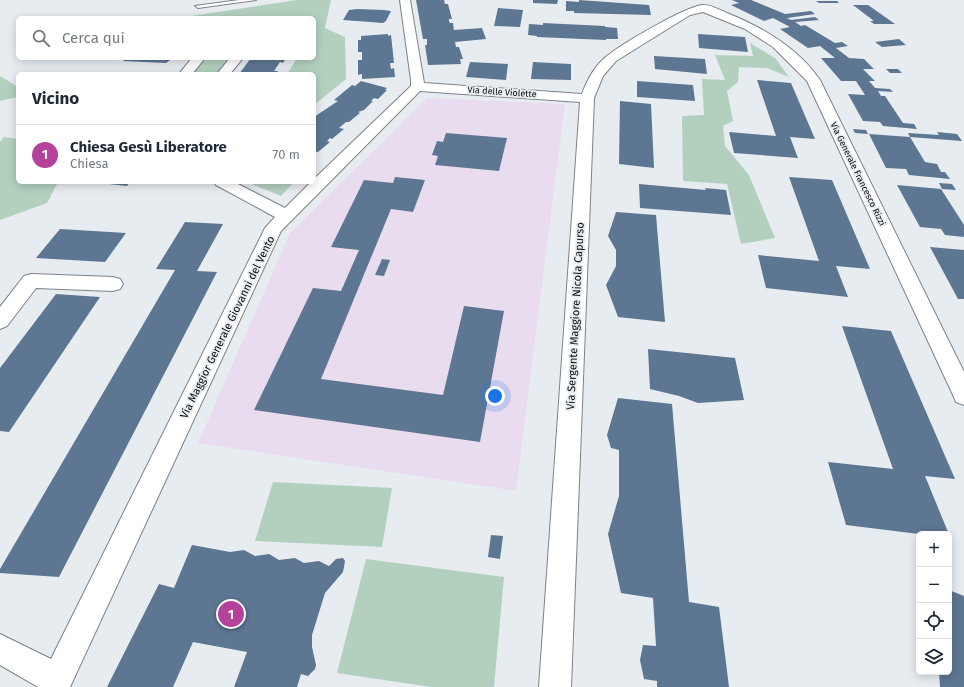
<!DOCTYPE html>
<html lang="it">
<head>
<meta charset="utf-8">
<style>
  body { margin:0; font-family:"Fira Sans",sans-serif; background:#f2f2f3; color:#1f2937 }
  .controls { position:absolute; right:12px; bottom:12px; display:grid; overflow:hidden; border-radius:6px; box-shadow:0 2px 10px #0003 }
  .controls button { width:36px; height:36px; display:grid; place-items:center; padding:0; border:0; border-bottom:1px solid #e0e1e3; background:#fff; color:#1f2937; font:20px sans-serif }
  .you { position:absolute; left:495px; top:396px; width:14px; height:14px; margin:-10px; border:3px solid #fff; border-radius:50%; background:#1a73e8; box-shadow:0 0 0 6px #1a73e833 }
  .badge { display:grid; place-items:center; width:26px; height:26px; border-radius:50%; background:#b4419a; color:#fff; font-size:13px; font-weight:700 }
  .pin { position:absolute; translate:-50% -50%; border:2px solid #fff; box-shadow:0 1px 4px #0006 }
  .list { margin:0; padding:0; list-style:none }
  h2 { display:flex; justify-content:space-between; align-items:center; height:52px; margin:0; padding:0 16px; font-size:17px }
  h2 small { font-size:13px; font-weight:400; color:#747a83 }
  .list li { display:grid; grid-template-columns:26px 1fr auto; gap:12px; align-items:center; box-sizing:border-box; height:60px; padding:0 16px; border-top:1px solid #e0e1e3 }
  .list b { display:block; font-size:15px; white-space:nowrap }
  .list p { margin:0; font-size:13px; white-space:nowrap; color:#747a83 }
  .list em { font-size:13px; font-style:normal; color:#747a83 }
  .icon { flex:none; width:22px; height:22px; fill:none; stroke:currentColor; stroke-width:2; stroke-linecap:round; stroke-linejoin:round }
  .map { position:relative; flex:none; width:964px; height:687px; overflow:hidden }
  .search { position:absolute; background:#fff; box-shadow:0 2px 10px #0003; left:16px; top:16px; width:300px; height:44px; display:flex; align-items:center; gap:10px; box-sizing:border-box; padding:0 14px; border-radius:6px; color:#747a83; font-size:15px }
  .panel { position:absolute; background:#fff; box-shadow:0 2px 10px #0003; left:16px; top:72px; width:300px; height:112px; border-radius:6px }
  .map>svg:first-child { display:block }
  .education { fill:#eadcef }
  .green { fill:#b3d0bf }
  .building { fill:#5d7692 }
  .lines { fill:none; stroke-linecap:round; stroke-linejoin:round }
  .lane-casing { stroke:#7e8287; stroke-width:2 }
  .street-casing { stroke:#7e8287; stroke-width:2 }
  .lane { fill:#fff; fill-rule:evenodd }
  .street { fill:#fff; fill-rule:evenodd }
  .labels { text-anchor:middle; stroke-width:3.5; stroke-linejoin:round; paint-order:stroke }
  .far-street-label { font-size:9px; fill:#0d0e10; stroke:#e7ecf1 }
  .street-label { font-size:11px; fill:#0d0e10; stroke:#e7ecf1 }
</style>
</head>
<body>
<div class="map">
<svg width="964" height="687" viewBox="0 0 964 687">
  <rect width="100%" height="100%" fill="#e7ecf1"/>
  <polygon class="education" points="427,98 565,104 516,491 198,443 290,233"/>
  <g class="green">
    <polygon points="297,0 331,0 325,28 345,37 346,79 314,105 314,74 287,74 297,58 314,58 314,18 184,17"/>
    <polygon points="750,43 775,58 789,77 767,68 739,67 738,82 727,91 733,121 723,126 725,146 749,175 775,238 741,244 727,184 683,181 682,116 704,115 702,79 725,80 715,55 753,56"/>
    <polygon points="205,58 230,58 217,74 190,74"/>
    <polygon points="0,76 18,87 18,97 0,101"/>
    <polygon points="4,137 18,139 18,182 58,182 47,203 0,220 0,142"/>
    <polygon points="247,182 294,182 281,196"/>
    <polygon points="273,482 392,488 382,547 255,541"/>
    <polygon points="366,559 504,577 494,687 431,687 337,673"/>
  </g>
  <g class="building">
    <polygon points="416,0 444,0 445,4 448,4 452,19 449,19 449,21 450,23 453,23 454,30 482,28 486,39 455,42 456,47 459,47 463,59 460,59 461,64 428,65 425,45 427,45 427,39 423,39"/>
    <polygon points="533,0 558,0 557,4 533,3"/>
    <polygon points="579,0 649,5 651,15 574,13 574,11 566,11 566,1 579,2"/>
    <polygon points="732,0 751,0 785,14 811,11 815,14 787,18 791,20 815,17 819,20 795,22 801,26 805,25 835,43 842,42 848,46 836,48 849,58 864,59 874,69 863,69 875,81 869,81 875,88 890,89 893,92 878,91 881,96 885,96 903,123 914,124 917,129 883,126 880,122 863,121 848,94 865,95 856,81 841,81 821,58 835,58 820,46 808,48 780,29 790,27 773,18 764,21 731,5 739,3"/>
    <polygon points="816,1 837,1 839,3 819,3"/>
    <polygon points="853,5 868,5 895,24 874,24 870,21 874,21"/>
    <polygon points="498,8 523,10 520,27 494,26"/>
    <polygon points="357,9 384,10 391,11 386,21 383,23 343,20 349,10"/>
    <polygon points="543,23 605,26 605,27 617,28 618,39 606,39 606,40 537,37 537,36 528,35 529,24 543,25"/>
    <polygon points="388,34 388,36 391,35 394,63 390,63 391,69 394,68 395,77 362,79 362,74 358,75 358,60 362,60 362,52 358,52 358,40 361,40 361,36"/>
    <polygon points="698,34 745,37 748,52 699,48"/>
    <polygon points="899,39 906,45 882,47 875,42"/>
    <polygon points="654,56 705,59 707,74 655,69"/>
    <polygon points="123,58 173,58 166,63 123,61 125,59"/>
    <polygon points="251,58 286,58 283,63 280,62 274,71 278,71 276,74 239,74"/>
    <polygon points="470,62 508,64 506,80 466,77"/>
    <polygon points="533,62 571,64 571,80 531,79"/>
    <polygon points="886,69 898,69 902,73 890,73"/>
    <polygon points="757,80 791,83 815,139 790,137 798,158 734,153 729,132 776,136"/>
    <polygon points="361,81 387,88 385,90 387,90 378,99 374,98 371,101 373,101 364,110 358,112 360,113 349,122 346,122 339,128 344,129 332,139 330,138 327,141 330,142 318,152 314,151 314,117 338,101 334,100 352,85 355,86"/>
    <polygon points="637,81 693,85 695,101 637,97"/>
    <polygon points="620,101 651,104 654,168 619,164"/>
    <polygon points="853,129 866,130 868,134 855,133"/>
    <polygon points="937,132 957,134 962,141 910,137 908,133 939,135"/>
    <polygon points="446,133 507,138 499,171 435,165 438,156 432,155 437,141 443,142"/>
    <polygon points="869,134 910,137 925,162 937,164 941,172 945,172 950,179 909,175 906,169 886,168"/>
    <polygon points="395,177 425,180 413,212 391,209 321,379 443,395 464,306 504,311 480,442 254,410 313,288 341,291 359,250 331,247 364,180 393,183"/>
    <polygon points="789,177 832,180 870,269 836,266 848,297 766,288 758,255 819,261"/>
    <polygon points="91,182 130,182 127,186"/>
    <polygon points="939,183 952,184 956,190 942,189"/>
    <polygon points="639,184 706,190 705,188 726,190 731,215 640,208"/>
    <polygon points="897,185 941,189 964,225 964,237 945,235 941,229 920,227"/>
    <polygon points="616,212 656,215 665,322 618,317 606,285 616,266 616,250 608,236"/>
    <polygon points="185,222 223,224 197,271 217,272 59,577 0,573 0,569 175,270 156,269"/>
    <polygon points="60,229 126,233 105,262 36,258"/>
    <polygon points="930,247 964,250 964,299 958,299"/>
    <polygon points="382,259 390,260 384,276 375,275"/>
    <polygon points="56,294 100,297 9,432 0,431 0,368"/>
    <polygon points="842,326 891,331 955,479 925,476 948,532 939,531 940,534 919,534 846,525 828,462 893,469"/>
    <polygon points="648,349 735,358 744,400 698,403 679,396 650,389"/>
    <polygon points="618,398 672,404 689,602 719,607 729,687 657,687 657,681 644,679 640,660 643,645 656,646 653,598 621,593 608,534 619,496 619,450 611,448 607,435"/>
    <polygon points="491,535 503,536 500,559 488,557"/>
    <polygon points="192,545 230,552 244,550 255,556 269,554 279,560 295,558 304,563 319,561 329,566 336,559 343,558 345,561 343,572 325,593 312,635 312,647 316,665 315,669 308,676 301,674 297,687 234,687 247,652 193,642 173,687 107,687 159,584 174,588"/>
    <polygon points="949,590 964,596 964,687 940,687 939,672 949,672"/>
  </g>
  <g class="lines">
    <g class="lane-casing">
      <polygon id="lane" points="239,0 256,0 198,8 195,6"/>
    </g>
    <g class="street-casing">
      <g id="street">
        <path d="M400,0H410L424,83L582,94C587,80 595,65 607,56C620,45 689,4 704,5C711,5 720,10 727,13C762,27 798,48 820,80L964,372V405L956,402L953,395L807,81L773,47L745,29L703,12L690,15L616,61L603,76L594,98L571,687H539L580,102L420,91L281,231L70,687H38L0,665V634L51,659L265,228L275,217L216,185L214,182H234L285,208L311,182H314V179L411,86V80Z"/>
        <polygon points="192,58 205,58 192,74 179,74"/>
        <polygon points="230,58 243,58 230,74 217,74"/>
        <polygon points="31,274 113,277 120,279 123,284 120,289 113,291 36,288 7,326 0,329 0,307 24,276"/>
      </g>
    </g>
    <use href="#lane" class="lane"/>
    <use href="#street" class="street"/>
  </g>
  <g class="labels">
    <g class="far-street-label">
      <text transform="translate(502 92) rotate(4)" y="3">Via delle Violette</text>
      <text transform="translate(858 174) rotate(64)" y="3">Via Generale Francesco Rizzi</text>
    </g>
    <g class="street-label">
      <text transform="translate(575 316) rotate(-87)" y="4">Via Sergente Maggiore Nicola Capurso</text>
      <text transform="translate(227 327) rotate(-64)" y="4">Via Maggior Generale Giovanni del Vento</text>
    </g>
  </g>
</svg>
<div class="controls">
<button>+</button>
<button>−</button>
<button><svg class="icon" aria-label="locate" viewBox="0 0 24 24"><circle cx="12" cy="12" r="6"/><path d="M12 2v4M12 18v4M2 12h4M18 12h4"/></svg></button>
<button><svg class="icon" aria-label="layers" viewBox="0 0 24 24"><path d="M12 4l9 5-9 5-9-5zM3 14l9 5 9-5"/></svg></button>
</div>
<div class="you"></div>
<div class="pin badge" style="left:231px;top:614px">1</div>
<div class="search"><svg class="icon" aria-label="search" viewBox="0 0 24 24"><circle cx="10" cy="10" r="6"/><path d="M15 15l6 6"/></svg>Cerca qui</div>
<section class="panel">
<h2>Vicino<small></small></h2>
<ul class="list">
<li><span class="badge">1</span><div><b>Chiesa Gesù Liberatore</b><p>Chiesa</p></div><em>70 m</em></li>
</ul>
</section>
</div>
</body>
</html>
